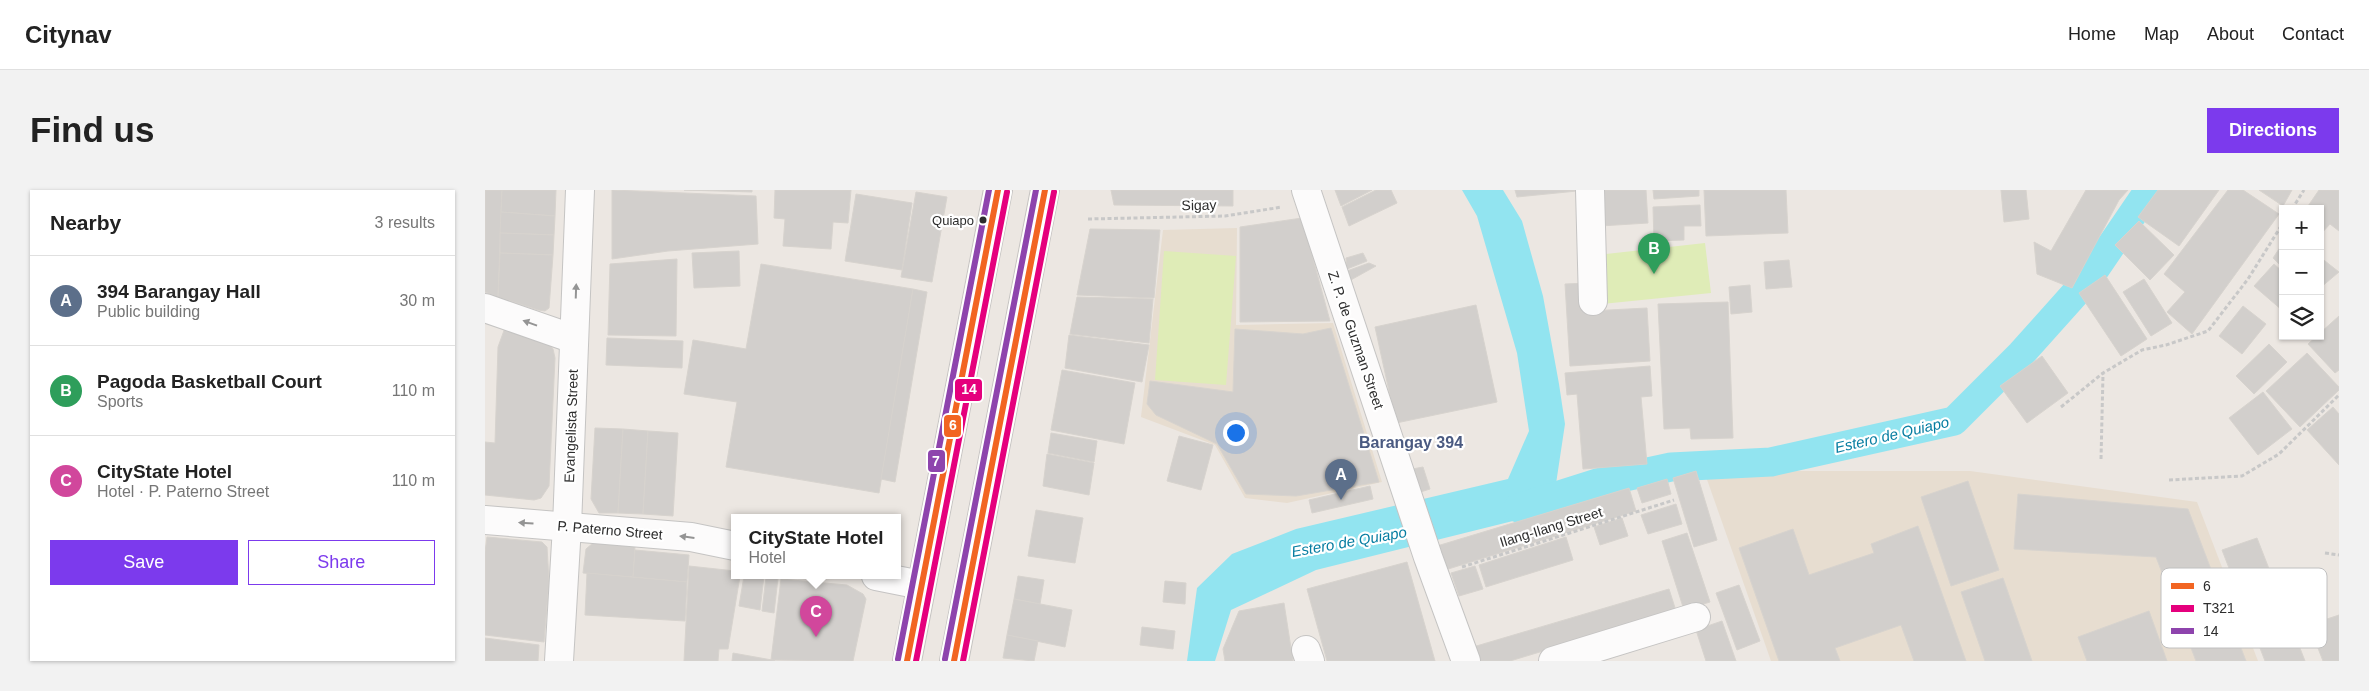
<!DOCTYPE html>
<html lang="en">
<head>
<meta charset="utf-8">
<style>
  body { margin:0; font-family:Arial,sans-serif; background:#f2f2f2; color:#222 }
  .controls { position:absolute; right:15px; top:15px; display:grid; overflow:hidden; border-radius:0px; box-shadow:0 1px 4px #0004 }
  .controls button { width:45px; height:45px; display:grid; place-items:center; padding:0; border:0; border-bottom:1px solid #e0e0e0; background:#fff; color:#222; font:25px sans-serif }
  .you { position:absolute; left:750px; top:242px; width:18px; height:18px; margin:-12px; border:4px solid #fff; border-radius:50%; background:#1a73e8; box-shadow:0 0 0 8px #1a73e833 }
  .badge { display:grid; place-items:center; width:32px; height:32px; border-radius:50%; background:#7c3aed; color:#fff; font-size:16px; font-weight:700 }
  .pin { position:absolute; translate:-50% -41px; filter:drop-shadow(0 1px 2px #0008) }
  .pin::after { content:''; position:absolute; top:26px; width:18px; height:15px; background:inherit; clip-path:polygon(0 0,100% 0,50% 100%) }
  .popup { position:absolute; left:246px; top:324px; width:170px; height:65px; box-sizing:border-box; display:grid; place-content:center; border-radius:0px; background:#fff; filter:drop-shadow(0 1px 4px #0005); font-size:16px; white-space:nowrap; color:#767676 }
  .popup b { font-size:19px; color:#222 }
  .popup::after { content:''; position:absolute; left:50%; top:100%; margin-left:-10px; border:10px solid transparent; border-top-color:#fff }
  .list { margin:0; padding:0; list-style:none }
  h2 { display:flex; justify-content:space-between; align-items:center; height:65px; margin:0; padding:0 20px; font-size:21px }
  h2 small { font-size:16px; font-weight:400; color:#767676 }
  .list li { display:grid; grid-template-columns:32px 1fr auto; gap:15px; align-items:center; box-sizing:border-box; height:90px; padding:0 20px; border-top:1px solid #e0e0e0 }
  .list b { display:block; font-size:19px; white-space:nowrap }
  .list p { margin:0; font-size:16px; white-space:nowrap; color:#767676 }
  .list em { font-size:16px; font-style:normal; color:#767676 }
  .actions { display:flex; gap:10px; padding:15px 20px }
  .actions a { flex:1; padding:11px 0; border:1px solid #7c3aed; border-radius:0px; text-align:center; font-size:18px; color:#7c3aed }
  .actions .main { background:#7c3aed; color:#fff }
  .icon { flex:none; width:28px; height:28px; fill:none; stroke:currentColor; stroke-width:2; stroke-linecap:round; stroke-linejoin:round }
  .map { position:relative; flex:none; width:1854px; height:471px; overflow:hidden; border-radius:0px }
  header { display:flex; align-items:center; gap:30px; box-sizing:border-box; height:70px; padding:0 25px; background:#fff; border-bottom:1px solid #e0e0e0 }
  header strong { font-size:24px }
  nav { display:flex; gap:28px; margin-inline-start:auto; font-size:18px }
  .intro { display:flex; align-items:center; justify-content:space-between; box-sizing:border-box; height:120px; padding:0 30px }
  h1 { margin:0; font-size:35px }
  .button { padding:12px 22px; border-radius:0px; background:#7c3aed; color:#fff; font-size:18px; font-weight:700 }
  main { display:flex; gap:30px; padding:0 30px }
  aside { flex:1; background:#fff; border-radius:0px; box-shadow:0 1px 4px #0004 }
  .map>svg:first-child { display:block }
  .education { fill:#e7ddd0 }
  .pitch { fill:#dfecb7 }
  .water { fill:#92e4f0 }
  .lines { fill:none; stroke-linecap:round; stroke-linejoin:round }
  .canal { stroke:#92e4f0; stroke-width:29 }
  .building { fill:#d2cfcc; stroke:#d7d3ce }
  .minor-casing { stroke:#c5c4c3; stroke-width:30 }
  .major-casing { stroke:#c6c4c3; stroke-width:30 }
  .path { stroke:#c8c8c8; stroke-width:3; stroke-dasharray:4 2.5; stroke-linecap:butt }
  .minor { stroke:#fcfbfb; stroke-width:28 }
  .major { stroke:#e9e1d4; stroke-width:28 }
  .bus-1-casing { stroke:#fff; stroke-width:10 }
  .bus-2-casing { stroke:#fff; stroke-width:10 }
  .bus-3-casing { stroke:#fff; stroke-width:10 }
  .bus-1 { stroke:#f26522; stroke-width:6 }
  .bus-2 { stroke:#e5007d; stroke-width:6 }
  .bus-3 { stroke:#8e44ad; stroke-width:6 }
  .oneway { fill:#949494 }
  .bus-dot { fill:#2d2d2d; stroke:#fff; stroke-width:2 }
  .labels { text-anchor:middle; stroke-width:4.5; stroke-linejoin:round; paint-order:stroke }
  .bus-label { font-size:13px; fill:#2d2d2d; stroke:#fff; text-anchor:end }
  .street-label { font-size:14px; fill:#2d2d2d; stroke:#fff }
  .water-label { font-size:15px; font-style:italic; fill:#067da1; stroke:#fff }
  .quarter-label { font-size:16px; font-weight:bold; fill:#4a5a81; stroke:#fff }
  .key { fill:#fff; stroke:#c0c0c0; stroke-width:1 }
  .key-label { font-size:14px; fill:#2d2d2d }
  .line-badge { stroke:#fff; stroke-width:2 }
  .badge-label { font-size:14px; text-anchor:middle; font-weight:bold; fill:#fff }
</style>
</head>
<body>
<header>
<strong>Citynav</strong>
<nav><a>Home</a><a>Map</a><a>About</a><a>Contact</a></nav>
</header>
<div class="intro"><h1>Find us</h1><a class="button">Directions</a></div>
<main>
<aside>
<h2>Nearby<small>3 results</small></h2>
<ul class="list">
<li><span class="badge" style="background:#5c6f8a">A</span><div><b>394 Barangay Hall</b><p>Public building</p></div><em>30 m</em></li>
<li><span class="badge" style="background:#2e9e5b">B</span><div><b>Pagoda Basketball Court</b><p>Sports</p></div><em>110 m</em></li>
<li><span class="badge" style="background:#d1479c">C</span><div><b>CityState Hotel</b><p>Hotel · P. Paterno Street</p></div><em>110 m</em></li>
</ul>
<div class="actions"><a class="main">Save</a><a>Share</a></div>
</aside>
<div class="map">
<svg width="1854" height="471" viewBox="0 0 1854 471">
  <rect width="100%" height="100%" fill="#ece7e2"/>
  <g class="education">
    <polygon points="752,38 751,135 848,133 897,292 802,313 760,308 730,255 656,227 678,40"/>
    <polygon points="1219,281 1485,281 1712,312 1773,471 1286,471"/>
  </g>
  <g class="pitch">
    <polygon points="1220,53 1226,103 1117,114 1112,65"/>
    <polygon points="679,61 751,66 741,195 670,190"/>
  </g>
  <polygon class="water" points="977,0 1018,0 1037,31 1058,106 1074,194 1080,234 1069,307 1048,326 831,380 746,420 730,471 702,471 712,398 747,364 811,339 1023,289 1044,241 1032,163 992,26"/>
  <g class="lines">
    <polyline class="canal" points="1033,318 1112,293 1186,277 1286,272 1469,231 1536,164 1604,88 1664,0"/>
  </g>
  <g class="building">
    <polygon points="0,0 17,0 13,107 0,102"/>
    <polygon points="17,0 71,0 70,26 16,22"/>
    <polygon points="127,0 271,6 273,54 183,61 127,69"/>
    <polygon points="199,0 267,0 267,2"/>
    <polygon points="290,0 366,0 363,33 348,32 346,59 298,56 300,29 289,28"/>
    <polygon points="626,0 748,0 748,16 629,15"/>
    <polygon points="850,0 887,0 856,16"/>
    <polygon points="891,0 906,0 912,13 864,36 857,17"/>
    <polygon points="1030,0 1092,0 1092,1 1032,7"/>
    <polygon points="1112,0 1161,0 1163,33 1115,36"/>
    <polygon points="1168,0 1214,0 1214,6 1169,9"/>
    <polygon points="1219,0 1301,0 1303,43 1221,46"/>
    <polygon points="1516,0 1541,0 1544,29 1519,32"/>
    <polygon points="1601,0 1643,0 1634,10 1587,98 1552,84 1549,52 1566,61"/>
    <polygon points="1673,0 1734,0 1694,56 1653,27"/>
    <polygon points="1743,0 1758,0 1794,24 1707,144 1682,122 1700,102 1679,84"/>
    <polygon points="1774,0 1807,0 1798,16"/>
    <polygon points="1834,0 1854,0 1854,41 1845,34 1835,45 1835,19 1821,19"/>
    <polygon points="431,2 462,7 447,92 416,87"/>
    <polygon points="371,4 427,13 417,80 360,71"/>
    <polygon points="1215,15 1216,36 1199,36 1199,50 1169,51 1168,17"/>
    <polygon points="16,22 70,26 69,45 15,43"/>
    <polygon points="817,28 845,131 755,132 755,37"/>
    <polygon points="1654,31 1689,65 1665,90 1630,55"/>
    <polygon points="605,39 675,40 669,108 592,105"/>
    <polygon points="15,43 69,45 68,65 15,63"/>
    <polygon points="1798,53 1798,78 1788,68"/>
    <polygon points="254,61 255,96 209,98 207,63"/>
    <polygon points="15,63 68,65 64,118 60,121 53,120 13,107"/>
    <polygon points="878,63 882,71 862,79 861,68"/>
    <polygon points="1835,67 1854,82 1835,98"/>
    <polygon points="192,69 191,146 123,145 125,74"/>
    <polygon points="1304,70 1307,97 1281,99 1279,72"/>
    <polygon points="884,73 891,76 864,91 862,81"/>
    <polygon points="276,74 428,99 394,303 241,277 252,212 199,204 208,150 261,159"/>
    <polygon points="1789,74 1798,82 1798,121 1769,96"/>
    <polygon points="1620,85 1662,149 1636,166 1594,103"/>
    <polygon points="1659,89 1687,133 1666,146 1638,102"/>
    <polygon points="1103,93 1105,121 1162,118 1165,171 1085,176 1080,94"/>
    <polygon points="1265,95 1267,122 1246,124 1244,97"/>
    <polygon points="428,99 442,102 410,292 396,289"/>
    <polygon points="592,107 668,109 664,153 585,144"/>
    <polygon points="1243,112 1248,248 1206,249 1205,238 1179,239 1173,114"/>
    <polygon points="991,115 1012,212 911,233 890,137"/>
    <polygon points="1758,116 1781,134 1757,164 1734,146"/>
    <polygon points="1854,126 1854,180 1850,183 1823,154 1832,146 1835,146 1835,143"/>
    <polygon points="21,135 62,151 68,159 70,168 64,296 56,308 49,310 0,305 0,252 10,253 13,157"/>
    <polygon points="846,138 894,292 811,306 761,304 732,254 671,225 662,214 665,191 748,202 750,139 818,144"/>
    <polygon points="584,145 664,155 657,192 580,178"/>
    <polygon points="122,148 198,151 197,178 121,175"/>
    <polygon points="1784,154 1802,172 1769,204 1751,186"/>
    <polygon points="1822,163 1854,197 1854,200 1815,237 1781,201"/>
    <polygon points="1557,166 1583,203 1542,233 1515,196"/>
    <polygon points="1165,176 1167,206 1156,207 1162,274 1098,279 1092,204 1082,205 1080,183"/>
    <polygon points="577,180 650,193 639,254 566,240"/>
    <polygon points="1778,202 1807,239 1773,265 1744,228"/>
    <polygon points="1848,217 1854,224 1854,275 1822,240"/>
    <polygon points="110,238 138,239 133,323 114,323 106,309"/>
    <polygon points="138,239 163,241 158,324 133,323"/>
    <polygon points="163,241 193,243 188,326 158,324"/>
    <polygon points="566,243 612,251 609,272 563,263"/>
    <polygon points="694,246 728,255 716,300 682,291"/>
    <polygon points="562,264 609,273 604,305 558,296"/>
    <polygon points="938,277 945,299 929,304 922,280"/>
    <polygon points="1211,281 1232,350 1209,357 1188,288"/>
    <polygon points="1182,289 1186,304 1157,313 1152,298"/>
    <polygon points="1483,291 1514,380 1466,396 1436,307"/>
    <polygon points="885,296 888,309 827,323 824,310"/>
    <polygon points="1144,298 1151,321 960,380 952,356"/>
    <polygon points="1533,304 1703,319 1761,471 1711,471 1671,367 1529,359"/>
    <polygon points="1191,314 1197,334 1163,344 1156,325"/>
    <polygon points="551,320 598,328 590,373 543,366"/>
    <polygon points="1137,328 1143,346 1115,355 1109,337"/>
    <polygon points="1433,336 1481,471 1429,471 1416,435 1350,458 1355,471 1294,471 1254,358 1308,339 1324,385 1389,363 1386,354"/>
    <polygon points="1202,343 1225,412 1199,420 1177,351"/>
    <polygon points="2,347 57,352 62,357 64,391 59,452 0,445 0,362"/>
    <polygon points="1081,347 1088,370 1001,397 994,375"/>
    <polygon points="1772,348 1820,471 1780,471 1737,360"/>
    <polygon points="108,353 150,356 148,387 98,383 101,359"/>
    <polygon points="150,360 204,365 202,392 148,387"/>
    <polygon points="922,372 950,471 842,471 822,399"/>
    <polygon points="204,376 250,381 250,386 255,386 243,459 234,459 233,471 199,471"/>
    <polygon points="990,376 998,399 974,406 966,383"/>
    <polygon points="102,383 202,392 200,431 100,425"/>
    <polygon points="259,386 279,386 275,420 254,416"/>
    <polygon points="533,386 559,390 555,414 529,409"/>
    <polygon points="281,387 293,388 289,423 277,421"/>
    <polygon points="1518,388 1547,471 1500,471 1476,402"/>
    <polygon points="296,389 362,395 378,404 381,409 368,471 286,470"/>
    <polygon points="680,391 701,393 700,414 678,412"/>
    <polygon points="1254,395 1275,451 1252,460 1231,403"/>
    <polygon points="1184,399 1191,421 1025,471 993,471 988,457"/>
    <polygon points="529,409 587,420 580,457 522,445"/>
    <polygon points="799,413 808,471 740,471 738,459 754,421"/>
    <polygon points="1664,421 1682,471 1602,471 1593,447"/>
    <polygon points="1854,425 1854,471 1838,471 1824,435"/>
    <polygon points="1237,431 1251,471 1221,471 1211,440"/>
    <polygon points="657,437 690,441 688,459 655,455"/>
    <polygon points="522,445 553,451 549,471 518,468"/>
    <polygon points="0,448 54,455 53,471 0,471"/>
    <polygon points="248,463 287,470 290,471 247,471"/>
  </g>
  <g class="lines">
    <g class="minor-casing">
      <g id="minor">
        <polyline points="821,0 943,367 981,471"/>
        <polyline points="1105,0 1108,111"/>
        <polyline points="0,118 89,149"/>
        <polyline points="0,330 206,347 250,356"/>
        <polyline points="391,386 436,395"/>
        <polyline points="821,460 825,471"/>
        <polyline points="74,471 82,336 95,0"/>
        <polyline points="1068,471 1211,427"/>
      </g>
    </g>
    <g class="major-casing">
      <g id="major">
        <polyline points="422,471 513,0"/>
        <polyline points="469,471 560,0"/>
      </g>
    </g>
    <g class="path">
      <polyline points="1807,19 1819,0"/>
      <polyline points="603,29 740,26 797,17"/>
      <polyline points="1576,217 1618,183 1657,160 1681,155 1723,141 1763,89 1798,33"/>
      <polyline points="1616,269 1618,184"/>
      <polyline points="1684,290 1757,286 1794,264 1854,205"/>
      <polyline points="1840,363 1854,365"/>
      <polyline points="977,377 1189,310"/>
    </g>
    <use href="#minor" class="minor"/>
    <use href="#major" class="major"/>
    <g class="bus-1-casing">
      <g id="bus-1">
        <polyline points="422,471 513,0"/>
        <polyline points="469,471 560,0"/>
      </g>
    </g>
    <g class="bus-2-casing">
      <g id="bus-2">
        <polyline points="431,471 522,2"/>
        <polyline points="478,471 569,2"/>
      </g>
    </g>
    <g class="bus-3-casing">
      <g id="bus-3">
        <polyline points="413,469 504,0"/>
        <polyline points="460,469 551,0"/>
      </g>
    </g>
    <use href="#bus-1" class="bus-1"/>
    <use href="#bus-2" class="bus-2"/>
    <use href="#bus-3" class="bus-3"/>
  </g>
  <defs><path id="oneway-solid" d="M-6-.8H1V-3.2L6.5 0L1 3.2V.8H-6Z" transform="scale(1.25)"/></defs>
  <g class="oneway">
    <use href="#oneway-solid" transform="translate(91 101) rotate(-88)"/>
    <use href="#oneway-solid" transform="translate(45 133) rotate(-160)"/>
    <use href="#oneway-solid" transform="translate(41 333) rotate(-176)"/>
    <use href="#oneway-solid" transform="translate(202 347) rotate(-173)"/>
  </g>
  <circle class="bus-dot" cx="498" cy="30" r="4.5"/>
  <g class="labels">
    <g class="bus-label">
      <text x="489" y="35">Quiapo</text>
    </g>
    <g class="street-label">
      <text transform="translate(714 15) rotate(-1)" y="5">Sigay</text>
      <text transform="translate(871 150) rotate(71)" y="5">Z. P. de Guzman Street</text>
      <text transform="translate(86 236) rotate(-88)" y="5">Evangelista Street</text>
      <text transform="translate(1066 337) rotate(-17)" y="5">Ilang-Ilang Street</text>
      <text transform="translate(125 340) rotate(5)" y="5">P. Paterno Street</text>
    </g>
    <g class="water-label">
      <text transform="translate(1407 245) rotate(-13)" y="5">Estero de Quiapo</text>
      <text transform="translate(864 352) rotate(-10)" y="5">Estero de Quiapo</text>
    </g>
    <g class="quarter-label">
      <text x="926" y="258">Barangay 394</text>
    </g>
  </g>
  <rect x="1676" y="378" width="166" height="80" rx="8" class="key"/>
  <rect x="1686" y="393" width="23" height="6" fill="#f26522"/>
  <rect x="1686" y="415" width="23" height="7" fill="#e5007d"/>
  <rect x="1686" y="438" width="23" height="6" fill="#8e44ad"/>
  <g class="key-label">
    <text x="1718" y="401">6</text>
    <text x="1718" y="423">T321</text>
    <text x="1718" y="446">14</text>
  </g>
  <g class="line-badge">
    <rect x="469" y="188" width="29" height="24" rx="5" fill="#e5007d"/>
    <rect x="458" y="224" width="19" height="24" rx="5" fill="#f26522"/>
    <rect x="442" y="259" width="19" height="24" rx="5" fill="#8e44ad"/>
  </g>
  <g class="badge-label">
    <text x="484" y="204">14</text>
    <text x="468" y="240">6</text>
    <text x="451" y="276">7</text>
  </g>
</svg>
<div class="controls">
<button>+</button>
<button>−</button>
<button><svg class="icon" aria-label="layers" viewBox="0 0 24 24"><path d="M12 4l9 5-9 5-9-5zM3 14l9 5 9-5"/></svg></button>
</div>
<div class="you"></div>
<div class="pin badge" style="left:856px;top:310px;background:#5c6f8a">A</div>
<div class="pin badge" style="left:1169px;top:84px;background:#2e9e5b">B</div>
<div class="pin badge" style="left:331px;top:447px;background:#d1479c">C</div>
<div class="popup"><b>CityState Hotel</b>Hotel</div>
</div>
</main>
</body>
</html>
